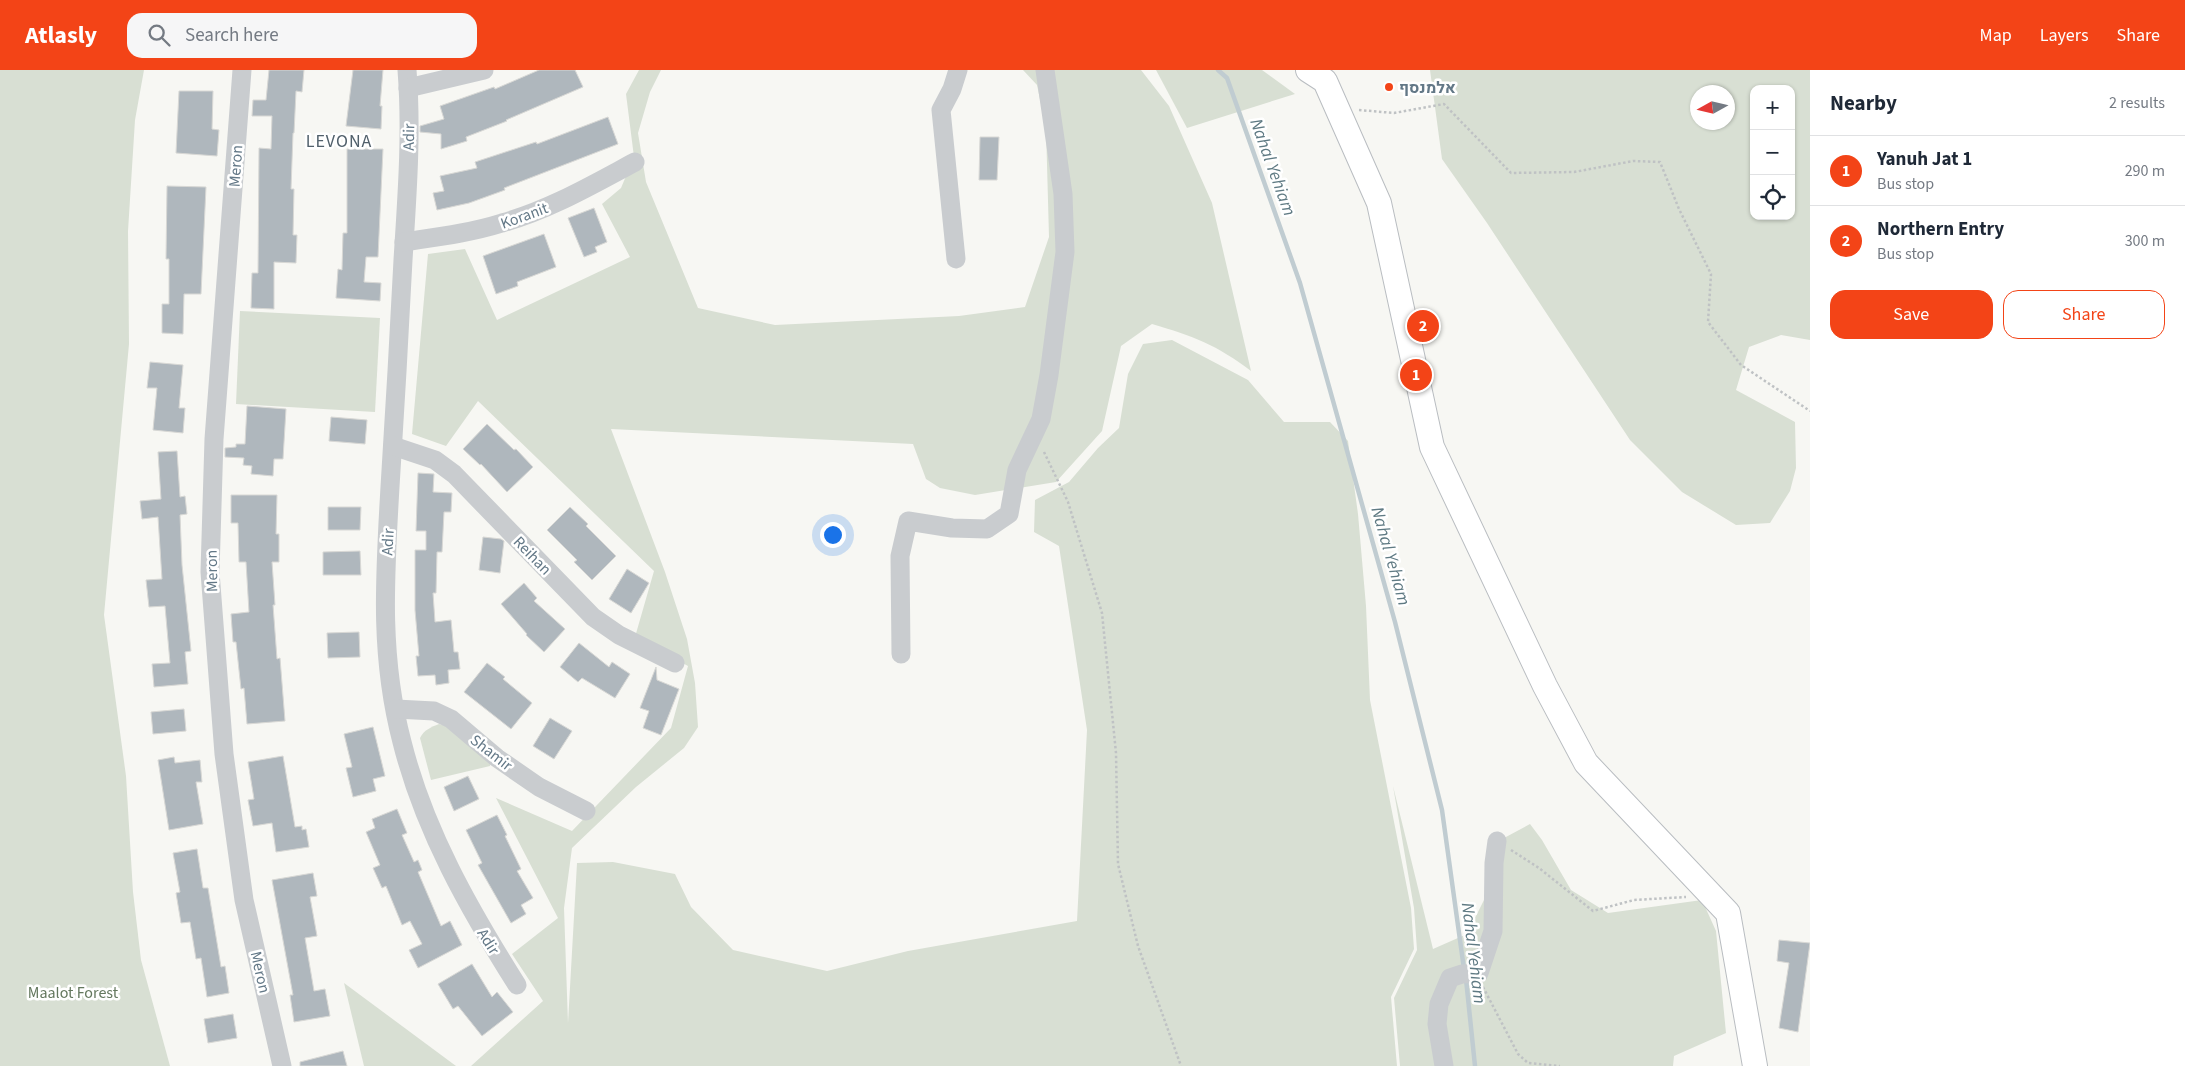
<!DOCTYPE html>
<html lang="en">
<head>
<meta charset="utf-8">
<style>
  body { margin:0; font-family:"Source Sans 3",Heebo,sans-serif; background:#f6f6f7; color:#1f2937 }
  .controls { position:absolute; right:15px; top:15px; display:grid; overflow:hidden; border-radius:10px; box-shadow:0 1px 4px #0004 }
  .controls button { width:45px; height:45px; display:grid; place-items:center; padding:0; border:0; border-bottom:1px solid #e0e1e3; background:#fff; color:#1f2937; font:25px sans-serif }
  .compass { position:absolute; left:1690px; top:15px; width:45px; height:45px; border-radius:50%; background:#fff; box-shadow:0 1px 4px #0004; rotate:262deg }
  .you { position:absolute; left:832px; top:464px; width:18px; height:18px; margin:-12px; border:4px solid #fff; border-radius:50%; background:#1a73e8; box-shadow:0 0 0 8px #1a73e833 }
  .badge { display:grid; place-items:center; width:32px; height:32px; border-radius:50%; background:#f34417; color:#fff; font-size:16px; font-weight:700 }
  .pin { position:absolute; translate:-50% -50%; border:2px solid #fff; box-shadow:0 1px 5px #0006 }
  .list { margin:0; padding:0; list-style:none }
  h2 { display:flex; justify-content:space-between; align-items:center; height:65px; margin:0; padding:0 20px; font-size:21px }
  h2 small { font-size:16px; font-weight:400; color:#747a83 }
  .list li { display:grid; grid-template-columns:32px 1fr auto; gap:15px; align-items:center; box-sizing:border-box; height:70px; padding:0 20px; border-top:1px solid #e0e1e3 }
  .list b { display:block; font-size:19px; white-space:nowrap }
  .list p { margin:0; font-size:16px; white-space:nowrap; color:#747a83 }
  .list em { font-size:16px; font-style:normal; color:#747a83 }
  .actions { display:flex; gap:10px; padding:15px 20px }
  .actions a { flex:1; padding:11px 0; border:1px solid #f34417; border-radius:15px; text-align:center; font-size:18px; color:#f34417 }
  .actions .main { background:#f34417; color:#fff }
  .icon { flex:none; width:28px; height:28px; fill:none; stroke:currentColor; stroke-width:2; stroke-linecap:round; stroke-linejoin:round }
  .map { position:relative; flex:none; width:1810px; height:996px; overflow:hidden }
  header { display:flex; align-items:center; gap:30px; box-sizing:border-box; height:70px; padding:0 25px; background:#f34417; color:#fff }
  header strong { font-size:24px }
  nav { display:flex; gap:28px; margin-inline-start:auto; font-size:18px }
  .search { width:350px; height:45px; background:#f6f6f7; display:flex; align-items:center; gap:12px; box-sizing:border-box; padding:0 18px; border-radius:15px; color:#747a83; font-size:19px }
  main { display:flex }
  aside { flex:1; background:#fff }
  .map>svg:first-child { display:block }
  .green { fill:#d8dfd3; fill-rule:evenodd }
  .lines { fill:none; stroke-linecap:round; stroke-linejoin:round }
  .stream { stroke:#c0ccd1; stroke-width:4.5 }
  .building { fill:#afb7bd; stroke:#d8d8d5 }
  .major-casing { stroke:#b9bdc1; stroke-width:26 }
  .path { stroke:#bfc2c4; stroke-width:2.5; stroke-dasharray:2.5 2.5; stroke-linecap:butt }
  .minor { stroke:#c9cccf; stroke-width:19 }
  .major { stroke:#fff; stroke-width:24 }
  .poi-dot { fill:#f34417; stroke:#fff; stroke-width:2 }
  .labels { text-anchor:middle; stroke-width:5; stroke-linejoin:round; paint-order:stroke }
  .poi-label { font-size:16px; font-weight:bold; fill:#637887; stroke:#fff; text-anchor:start }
  .street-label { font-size:16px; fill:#637887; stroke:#fff }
  .park-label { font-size:16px; fill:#64785e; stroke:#fff }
  .neighbourhood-label { font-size:18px; letter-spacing:1px; fill:#51606b; stroke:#fff }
  .water-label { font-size:18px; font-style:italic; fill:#5f7a83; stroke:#fff }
</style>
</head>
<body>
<header>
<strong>Atlasly</strong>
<div class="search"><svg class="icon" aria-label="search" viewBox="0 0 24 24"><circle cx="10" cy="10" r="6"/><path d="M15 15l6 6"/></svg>Search here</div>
<nav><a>Map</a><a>Layers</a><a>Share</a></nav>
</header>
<main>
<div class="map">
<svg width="1810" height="996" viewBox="0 0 1810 996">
  <rect width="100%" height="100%" fill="#f7f7f3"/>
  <g class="green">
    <polygon points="0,0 144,0 135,50 128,161 129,274 104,545 126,706 133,822 141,890 170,996 0,996"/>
    <path d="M639,0H661L650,22L638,63L646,112L698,238L775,255L959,246L1025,237L1049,167L1046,58L1037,15L1023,0H1141L1169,36L1212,133L1251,301C1217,275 1193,266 1152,254L1121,276L1102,361L1056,412L975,425L940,418L926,409L913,374L611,359L665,502L687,569L695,613L698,657L684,678L636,717L572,778L564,838L568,953L577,793L613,792L675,804L691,837L733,880L827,901L908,881L1077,851L1087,660L1059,476L1034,462L1035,430L1069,412L1098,378L1119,358L1128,304L1143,274L1172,270L1248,310L1284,352H1330L1348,371L1358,444L1366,536L1370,630L1411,838L1414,879L1391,927L1397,996H471L543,931L512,884L558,848L496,728L572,761L671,658L688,596L635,567L654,501L478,331L446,376L412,364L428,184L465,179L497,250L630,187L602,134L621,118L634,87L626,24Z"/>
    <polygon points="1156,0 1262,0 1295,24 1187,58"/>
    <path d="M1430,0H1810V270L1781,265L1749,277L1736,320L1795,352L1796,398L1790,421L1770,453L1736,455L1682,422L1630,370L1487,153L1442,89ZM1754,19H1791V146H1754ZM1698,22H1728V52H1698Z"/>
    <polygon points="240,241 380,248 375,342 236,334"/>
    <path d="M439,654L447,656L490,691V696L431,710L420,668C424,660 431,657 439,654Z"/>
    <polygon points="1393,716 1433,879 1467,864 1484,830 1491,775 1530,754 1542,770 1571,820 1608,843 1702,830 1716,861 1726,963 1674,986 1673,996 1400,996 1394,928 1417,880 1414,838"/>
    <polygon points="344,913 456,996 364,996"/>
  </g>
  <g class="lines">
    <g class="stream">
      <polyline points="1218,0 1227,8 1300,213 1395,552 1442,740 1464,899"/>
      <polyline points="1466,909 1475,996"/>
    </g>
  </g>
  <g class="building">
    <polygon points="269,0 304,0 302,22 296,21 294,63 293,63 291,119 294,119 293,165 297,165 296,193 274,192 274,239 251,238 252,203 258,203 259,78 271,79 272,46 252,46 253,30 266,30"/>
    <polygon points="353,0 383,0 380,36 382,36 381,59 346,56"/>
    <polygon points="539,0 575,0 583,17 506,50 507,51 466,67 467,71 441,79 441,64 420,62 420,56 444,49 440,36 494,17 495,19"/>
    <polygon points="179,21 213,21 212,59 219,60 217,86 176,83"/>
    <polygon points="608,47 618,74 504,118 505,120 469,133 437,140 433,123 444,121 440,106 477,98 475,92 536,72 537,74"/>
    <polygon points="980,67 999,67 997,110 979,110"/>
    <polygon points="347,79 383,79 378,187 366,187 364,212 381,213 380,231 336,228 338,199 342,200 343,163 347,163"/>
    <polygon points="167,116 206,117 201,224 184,224 183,264 162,263 162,234 169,234 169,189 166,189"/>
    <polygon points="594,138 607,172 595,177 597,182 584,187 568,148"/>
    <polygon points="544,164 556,197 517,212 518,216 496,224 483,186"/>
    <polygon points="150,292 183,295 179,338 185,338 183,363 153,360 157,318 147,318"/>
    <polygon points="247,336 286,339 283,389 274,389 273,406 251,404 252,396 243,395 244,388 225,387 225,378 236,377 236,374 245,374"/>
    <polygon points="331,347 367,350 365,374 329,371"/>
    <polygon points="487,354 514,380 516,379 533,397 507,422 481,394 480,395 463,379"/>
    <polygon points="177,381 180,427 185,426 187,444 180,445 182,495 191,581 185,582 188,614 154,617 152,594 170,593 165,536 149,537 146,510 162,509 158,447 142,449 140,431 161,429 158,382"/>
    <polygon points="418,403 434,404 433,422 452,423 451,442 444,442 442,482 437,482 436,523 433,523 435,552 451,550 454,582 458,582 460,599 448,600 449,613 436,615 435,605 418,606 416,586 419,586 415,540 415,480 426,480 426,461 416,461"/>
    <polygon points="231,425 277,425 276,464 279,464 279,492 272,492 275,535 273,535 277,589 280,588 285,651 247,654 244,618 241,619 236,572 233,572 231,544 249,542 246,492 239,492 238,453 231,453"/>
    <polygon points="328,437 361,437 360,460 328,460"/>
    <polygon points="570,437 588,454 586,456 616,486 592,510 574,492 577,490 547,460"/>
    <polygon points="483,467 501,469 504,471 500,503 479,500"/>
    <polygon points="360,481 361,505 323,505 323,482"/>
    <polygon points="627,499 649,513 631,543 609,529"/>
    <polygon points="524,513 537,528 534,531 565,559 544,582 526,565 527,564 501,534"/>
    <polygon points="359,562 360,587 328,588 327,563"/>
    <polygon points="579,573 609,597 612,592 630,604 615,628 582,608 578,612 560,597"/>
    <polygon points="487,593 505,607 503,609 532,633 511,659 464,622"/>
    <polygon points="656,597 657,610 679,619 661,665 643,658 649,641 640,638"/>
    <polygon points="184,639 186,661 153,664 151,642"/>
    <polygon points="550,648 572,661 554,689 533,676"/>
    <polygon points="373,657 385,706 373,709 376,721 353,727 346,698 352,697 344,664"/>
    <polygon points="283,686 295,757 302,756 302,760 306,759 309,777 276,782 272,753 253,756 248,730 254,729 248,692"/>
    <polygon points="174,687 175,693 200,690 202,712 196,712 203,754 169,760 158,690"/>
    <polygon points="468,706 479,729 454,741 444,717"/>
    <polygon points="397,739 407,763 402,765 414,792 418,790 422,800 418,802 441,856 450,851 462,875 418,898 409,880 422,874 410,851 402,855 386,816 382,818 373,798 380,795 366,762 375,758 372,749"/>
    <polygon points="497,745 507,765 505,766 521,799 517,801 533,828 521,835 526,844 511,853 478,795 482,793 466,760"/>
    <polygon points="197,779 203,818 208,818 221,897 225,896 229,923 207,927 201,888 196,889 190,852 181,853 176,823 180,822 173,783"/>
    <polygon points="313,803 317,826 310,827 317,866 305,868 314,921 325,919 330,946 294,952 290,925 293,925 272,810"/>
    <polygon points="1779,870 1810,873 1798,962 1779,958 1789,893 1777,891"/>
    <polygon points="472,894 492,927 497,922 513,942 482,966 458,936 453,939 438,914"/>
    <polygon points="233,944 237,968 208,973 204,949"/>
    <polygon points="343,981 347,996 300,996 300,992"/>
  </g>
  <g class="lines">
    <g class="major-casing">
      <polyline id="major" points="1308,0 1325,11 1379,133 1432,377 1545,616 1586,693 1728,843 1755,996"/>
    </g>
    <g class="path">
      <polyline points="1359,40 1394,43 1444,34 1511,103 1574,102 1633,91 1660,92 1679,139 1711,204 1708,252 1741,295 1810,341"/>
      <polyline points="1044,382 1068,432 1102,543 1116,683 1118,794 1138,876 1181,996"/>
      <polyline points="1511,780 1539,798 1593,841 1634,830 1686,827"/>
      <polyline points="1483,917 1518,984 1528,993 1560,996"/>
    </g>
    <g class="minor">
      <polyline points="242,0 214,369 210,502 224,684 244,830 282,996"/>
      <path d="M407,0C412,63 407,127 403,190C399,266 395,341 390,417C385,505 379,585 402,672C424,760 469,839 517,915"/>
      <polyline points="408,18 484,0"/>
      <path d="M404,172C437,167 470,163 502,153C549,140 592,115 635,92"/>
      <polyline points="956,189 941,40 952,19 958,0"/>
      <polyline points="393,376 435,390 454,404 593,547 619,565 675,593"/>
      <polyline points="901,584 900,486 908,451 952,458 987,459 1009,444 1017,400 1041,349 1049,305 1065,182 1063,124 1045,0"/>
      <polyline points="396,639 434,641 451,649 497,688 539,717 586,741"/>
      <polyline points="1444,996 1437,954 1439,934 1450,908 1462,904 1479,903 1493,861 1494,793 1497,771"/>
    </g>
    <use href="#major" class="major"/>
  </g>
  <circle class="poi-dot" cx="1389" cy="17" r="5"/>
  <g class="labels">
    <g class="poi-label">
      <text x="1399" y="23">אלמנסף</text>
    </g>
    <g class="street-label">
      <text transform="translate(408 67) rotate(-89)" y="6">Adir</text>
      <text transform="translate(235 96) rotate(-86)" y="6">Meron</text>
      <text transform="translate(524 145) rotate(-20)" y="6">Koranit</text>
      <text transform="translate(387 472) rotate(-87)" y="6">Adir</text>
      <text transform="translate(533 485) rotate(46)" y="6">Reihan</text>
      <text transform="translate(211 501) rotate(-91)" y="6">Meron</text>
      <text transform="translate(492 682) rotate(38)" y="6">Shamir</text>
      <text transform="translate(489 871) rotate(58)" y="6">Adir</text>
      <text transform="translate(261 902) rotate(77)" y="6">Meron</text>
    </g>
    <g class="park-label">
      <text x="73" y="928">Maalot Forest</text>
    </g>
    <g class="neighbourhood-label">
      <text x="339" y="77">LEVONA</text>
    </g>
    <g class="water-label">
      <text transform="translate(1273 97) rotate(70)" y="6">Nahal Yehiam</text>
      <text transform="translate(1391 486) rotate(74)" y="6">Nahal Yehiam</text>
      <text transform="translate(1474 883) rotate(83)" y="6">Nahal Yehiam</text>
    </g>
  </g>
</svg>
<div class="controls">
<button>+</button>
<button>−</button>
<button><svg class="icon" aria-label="locate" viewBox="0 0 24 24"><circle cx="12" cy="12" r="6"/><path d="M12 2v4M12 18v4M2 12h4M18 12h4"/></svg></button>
</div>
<svg class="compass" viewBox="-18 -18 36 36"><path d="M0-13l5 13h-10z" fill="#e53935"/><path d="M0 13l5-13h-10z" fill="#747a83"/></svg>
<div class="you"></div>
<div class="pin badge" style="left:1416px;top:305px">1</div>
<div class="pin badge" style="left:1423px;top:256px">2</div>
</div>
<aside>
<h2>Nearby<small>2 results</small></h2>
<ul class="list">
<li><span class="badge">1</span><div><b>Yanuh Jat 1</b><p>Bus stop</p></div><em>290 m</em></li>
<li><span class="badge">2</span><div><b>Northern Entry</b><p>Bus stop</p></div><em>300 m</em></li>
</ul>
<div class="actions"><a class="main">Save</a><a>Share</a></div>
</aside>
</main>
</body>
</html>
